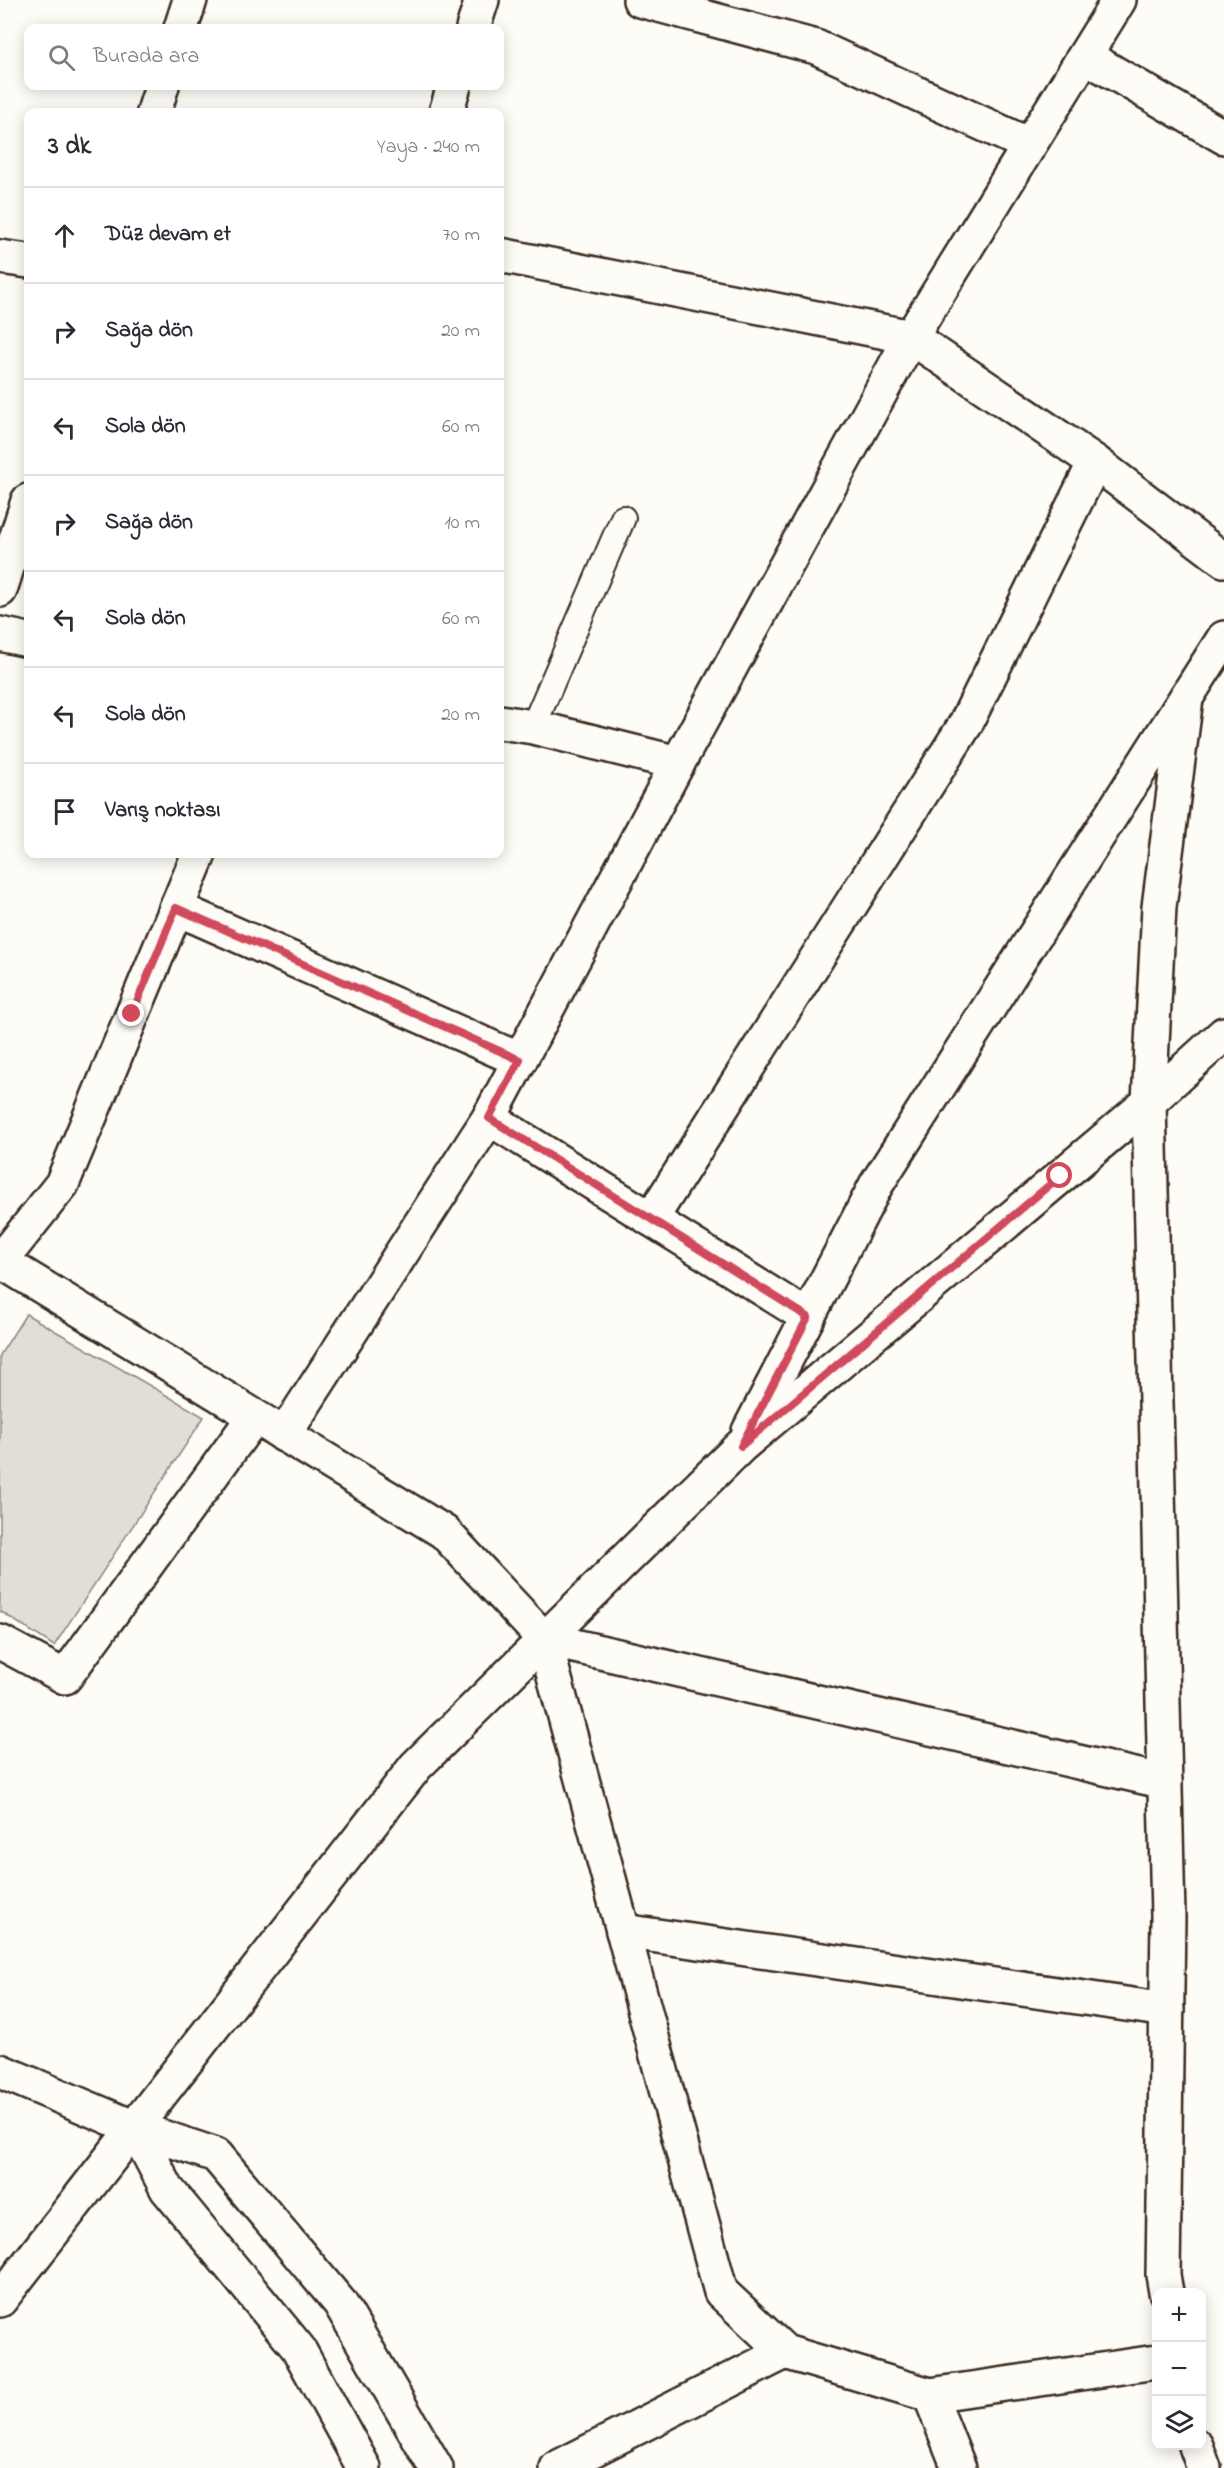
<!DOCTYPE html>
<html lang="tr">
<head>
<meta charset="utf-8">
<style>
  body { margin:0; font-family:"Indie Flower",sans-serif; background:#f2f2f3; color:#2b2b33 }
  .controls { position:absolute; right:18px; bottom:18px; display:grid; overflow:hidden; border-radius:12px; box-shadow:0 3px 15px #0003 }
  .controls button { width:54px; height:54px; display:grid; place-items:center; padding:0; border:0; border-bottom:2px solid #e1e1e2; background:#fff; color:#2b2b33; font:30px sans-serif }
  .stop { position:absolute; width:18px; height:18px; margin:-14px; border:4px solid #d1495b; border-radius:50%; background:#fff }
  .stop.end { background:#d1495b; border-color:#fff; box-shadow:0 2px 6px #0008 }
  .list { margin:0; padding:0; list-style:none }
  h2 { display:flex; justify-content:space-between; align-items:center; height:78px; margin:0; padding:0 24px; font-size:26px }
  h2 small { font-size:20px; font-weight:400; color:#7c7c81 }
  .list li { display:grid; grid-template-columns:39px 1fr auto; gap:18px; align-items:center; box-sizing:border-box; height:96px; padding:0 24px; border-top:2px solid #e1e1e2 }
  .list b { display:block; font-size:22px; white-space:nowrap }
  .list em { font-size:20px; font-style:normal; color:#7c7c81 }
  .icon { flex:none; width:33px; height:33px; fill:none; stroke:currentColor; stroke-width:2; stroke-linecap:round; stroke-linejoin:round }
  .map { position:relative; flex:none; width:1224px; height:2468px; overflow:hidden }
  .search { position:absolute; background:#fff; box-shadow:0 3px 15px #0003; left:24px; top:24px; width:480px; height:66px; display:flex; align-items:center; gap:15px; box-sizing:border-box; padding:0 21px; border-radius:12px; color:#7c7c81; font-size:22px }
  .panel { position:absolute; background:#fff; box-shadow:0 3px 15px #0003; left:24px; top:108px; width:480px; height:750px; border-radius:12px }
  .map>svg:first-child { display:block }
  .green { fill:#e1ded7; stroke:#8e847a; stroke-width:1.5 }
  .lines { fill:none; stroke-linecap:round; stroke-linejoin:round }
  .lane-casing { stroke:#3b2a1e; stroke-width:28 }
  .street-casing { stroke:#3b2a1e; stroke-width:38 }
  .secondary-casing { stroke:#3b2a1e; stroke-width:38 }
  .lane { stroke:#fdfcf7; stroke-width:24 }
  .street { stroke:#fdfcf7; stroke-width:33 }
  .secondary { stroke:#fdfcf7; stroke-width:33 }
  .route { stroke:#d1495b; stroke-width:8 }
</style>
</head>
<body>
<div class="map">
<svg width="1224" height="2468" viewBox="0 0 1224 2468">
  <rect width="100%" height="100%" fill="#fdfcf7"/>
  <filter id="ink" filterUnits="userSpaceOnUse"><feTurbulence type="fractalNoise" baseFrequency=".0167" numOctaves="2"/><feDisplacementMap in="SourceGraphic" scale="12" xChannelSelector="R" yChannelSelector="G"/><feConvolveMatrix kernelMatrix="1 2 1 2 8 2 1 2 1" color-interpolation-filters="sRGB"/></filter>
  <g filter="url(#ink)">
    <polygon class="green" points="26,1314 204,1417 54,1646 0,1611 0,1355"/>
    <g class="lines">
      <g class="lane-casing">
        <polyline id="lane" points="533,727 623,518"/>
      </g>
      <g class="street-casing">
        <g id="street">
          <polyline points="640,0 816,47 1029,145"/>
          <polyline points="181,28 190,0"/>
          <polyline points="473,28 482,0"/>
          <polyline points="1085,56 1224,137"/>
          <polyline points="154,112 162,86"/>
          <polyline points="446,112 454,86"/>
          <polyline points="500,255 911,337 1119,0"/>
          <polyline points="0,257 28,261"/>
          <polyline points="0,590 28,501"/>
          <polyline points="0,634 28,640"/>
          <polyline points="500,722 533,727 678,763"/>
          <polyline points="176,908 520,1060"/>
          <polyline points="489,1118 678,763 911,337 1095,462"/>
          <polyline points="651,1219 965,725 1095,462 1224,560"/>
          <polyline points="0,1262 62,1184 199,854"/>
          <polyline points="0,1265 2,1262 444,1532 544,1639"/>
          <polyline points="749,1431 876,1185 1224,638"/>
          <polyline points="284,1435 489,1118 808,1317"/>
          <polyline points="0,1642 65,1677 254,1417"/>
          <polyline points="623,1931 1167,2010"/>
          <polyline points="1166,2292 1163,2275 1168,1917 1149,1102 1159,907 1186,698"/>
          <polyline points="0,2300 416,1766 741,1446 1149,1102 1224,1034"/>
          <polyline points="930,2395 785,2352 721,2292 544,1639 1165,1782"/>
          <polyline points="1196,2446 1204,2468"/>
          <polyline points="557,2468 785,2352"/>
          <polyline points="959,2468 930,2395 1156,2362"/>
        </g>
      </g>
      <g class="secondary-casing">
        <g id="secondary">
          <polyline points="0,2071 135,2128"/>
          <polyline points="364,2468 298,2348 167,2189 135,2128 216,2155 340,2303 436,2468"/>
        </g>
      </g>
      <use href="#lane" class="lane"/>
      <use href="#street" class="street"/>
      <use href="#secondary" class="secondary"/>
    </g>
  </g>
  <g class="lines" filter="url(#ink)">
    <polyline class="route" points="132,1014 176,908 520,1060 489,1118 808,1317 741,1446 1060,1176"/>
  </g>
</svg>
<div class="controls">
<button>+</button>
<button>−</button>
<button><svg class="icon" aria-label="layers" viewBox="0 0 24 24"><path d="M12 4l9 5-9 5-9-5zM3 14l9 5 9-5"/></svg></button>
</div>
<div class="stop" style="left:1060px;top:1176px"></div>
<div class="stop end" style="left:132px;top:1014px"></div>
<div class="search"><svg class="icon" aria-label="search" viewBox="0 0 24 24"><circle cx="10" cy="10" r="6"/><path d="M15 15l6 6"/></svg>Burada ara</div>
<section class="panel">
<h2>3 dk<small>Yaya · 240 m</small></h2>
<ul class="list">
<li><svg class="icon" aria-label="ahead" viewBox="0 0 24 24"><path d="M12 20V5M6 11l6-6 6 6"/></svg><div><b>Düz devam et</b></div><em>70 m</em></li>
<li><svg class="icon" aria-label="right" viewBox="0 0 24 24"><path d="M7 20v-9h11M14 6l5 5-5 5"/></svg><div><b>Sağa dön</b></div><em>20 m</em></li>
<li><svg class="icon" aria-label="left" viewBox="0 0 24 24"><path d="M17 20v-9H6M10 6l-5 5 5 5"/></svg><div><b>Sola dön</b></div><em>60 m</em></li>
<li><svg class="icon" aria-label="right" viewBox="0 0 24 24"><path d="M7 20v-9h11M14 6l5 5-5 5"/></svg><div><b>Sağa dön</b></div><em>10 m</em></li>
<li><svg class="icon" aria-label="left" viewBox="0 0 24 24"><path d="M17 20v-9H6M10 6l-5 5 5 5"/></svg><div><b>Sola dön</b></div><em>60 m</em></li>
<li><svg class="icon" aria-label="left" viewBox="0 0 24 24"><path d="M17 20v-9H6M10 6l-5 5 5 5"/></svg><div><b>Sola dön</b></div><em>20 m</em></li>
<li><svg class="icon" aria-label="arrive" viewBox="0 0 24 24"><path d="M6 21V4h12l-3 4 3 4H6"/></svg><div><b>Varış noktası</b></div></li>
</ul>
</section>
</div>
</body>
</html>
